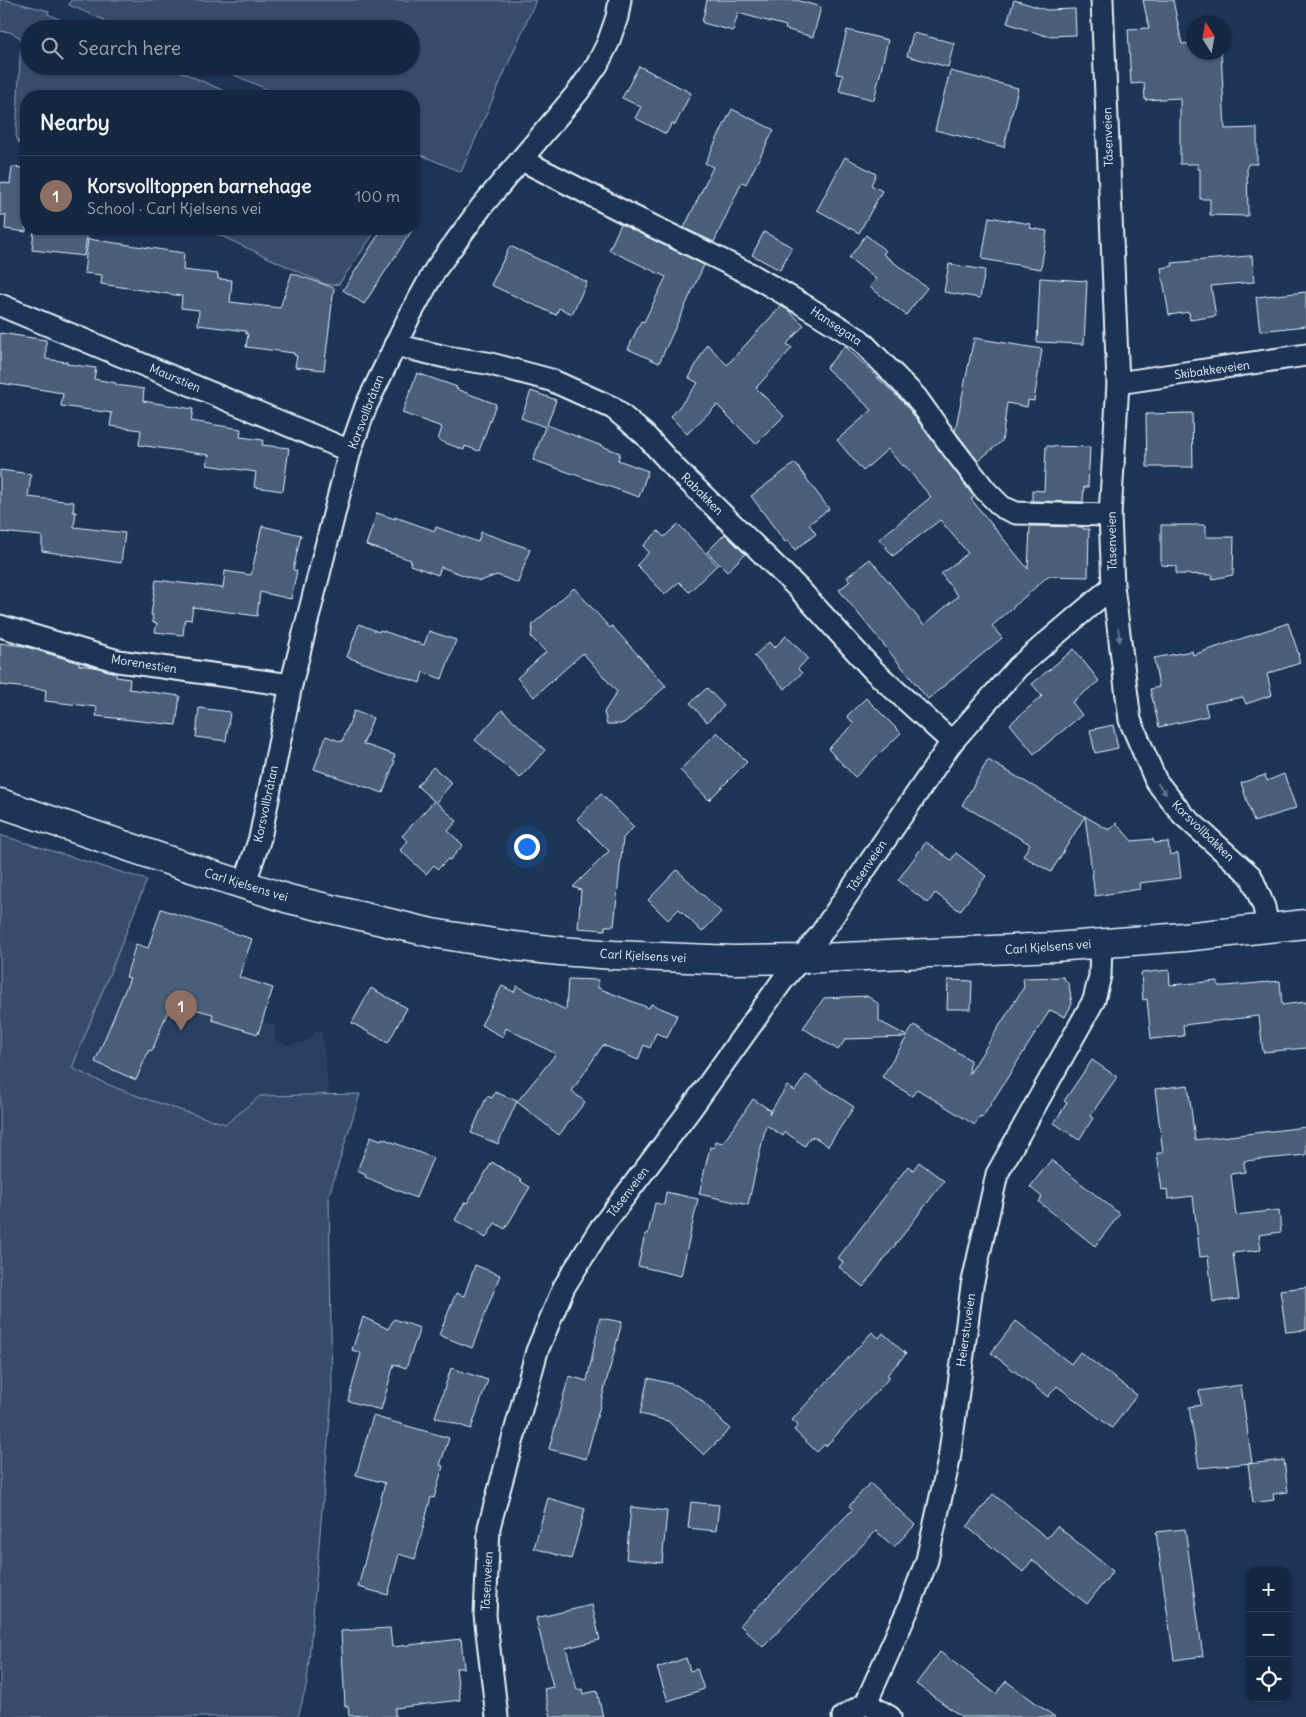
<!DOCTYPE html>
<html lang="en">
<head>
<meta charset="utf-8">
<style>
  body { margin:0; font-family:Delius,sans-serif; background:#23344c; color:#f1f3f6 }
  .controls { position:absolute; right:15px; bottom:15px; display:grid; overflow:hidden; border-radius:10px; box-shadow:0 1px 4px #0004 }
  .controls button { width:45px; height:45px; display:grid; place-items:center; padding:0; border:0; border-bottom:1px solid #35445a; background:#162841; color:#f1f3f6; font:25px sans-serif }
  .compass { position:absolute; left:1186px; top:15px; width:45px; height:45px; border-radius:50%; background:#162841; box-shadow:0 1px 4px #0004; rotate:349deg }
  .you { position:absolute; left:526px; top:846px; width:18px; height:18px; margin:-12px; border:4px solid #fff; border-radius:50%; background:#1a73e8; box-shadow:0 0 0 8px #1a73e833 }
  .badge { display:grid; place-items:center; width:32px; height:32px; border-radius:50%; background:#1a73e8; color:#fff; font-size:16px; font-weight:700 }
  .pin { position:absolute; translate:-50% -41px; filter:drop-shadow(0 1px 2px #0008) }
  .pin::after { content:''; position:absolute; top:26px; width:18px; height:15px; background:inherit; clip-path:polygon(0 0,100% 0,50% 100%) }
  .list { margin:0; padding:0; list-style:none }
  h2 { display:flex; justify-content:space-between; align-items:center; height:65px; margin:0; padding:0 20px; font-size:21px }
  h2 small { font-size:16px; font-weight:400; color:#9ea6b1 }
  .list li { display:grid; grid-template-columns:32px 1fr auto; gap:15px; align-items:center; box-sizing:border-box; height:80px; padding:0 20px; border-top:1px solid #35445a }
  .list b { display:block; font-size:19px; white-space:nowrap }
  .list p { margin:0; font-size:16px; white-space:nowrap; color:#9ea6b1 }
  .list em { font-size:16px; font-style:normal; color:#9ea6b1 }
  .icon { flex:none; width:28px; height:28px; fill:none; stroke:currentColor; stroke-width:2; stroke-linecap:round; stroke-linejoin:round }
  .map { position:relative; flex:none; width:1306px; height:1717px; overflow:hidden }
  .search { position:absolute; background:#162841; box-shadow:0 1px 4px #0004; left:20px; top:20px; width:400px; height:55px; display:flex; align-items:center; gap:12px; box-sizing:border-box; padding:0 18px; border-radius:28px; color:#9ea6b1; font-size:19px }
  .panel { position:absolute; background:#162841; box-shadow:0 1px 4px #0004; left:20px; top:90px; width:400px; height:145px; border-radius:20px }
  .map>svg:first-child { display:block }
  .built { fill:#2a4162 }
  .green { fill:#374d6c; stroke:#909fb2 }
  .building { fill:#495e7a; stroke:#e8f1f8 }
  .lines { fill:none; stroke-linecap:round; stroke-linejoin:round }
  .minor-casing { stroke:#e8f1f8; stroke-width:25 }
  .secondary-casing { stroke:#e8f1f8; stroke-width:31 }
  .minor { stroke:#1d3557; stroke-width:21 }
  .secondary { stroke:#1d3557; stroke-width:28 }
  .oneway { fill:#64778f }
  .labels { text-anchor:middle; stroke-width:4; stroke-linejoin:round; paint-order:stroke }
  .street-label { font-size:12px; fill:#e8f1f8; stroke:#1d3557 }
</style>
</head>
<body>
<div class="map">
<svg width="1306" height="1717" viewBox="0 0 1306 1717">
  <rect width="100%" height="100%" fill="#1d3557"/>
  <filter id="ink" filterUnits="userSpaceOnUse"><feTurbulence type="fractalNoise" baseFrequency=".02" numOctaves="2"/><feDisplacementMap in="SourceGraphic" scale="10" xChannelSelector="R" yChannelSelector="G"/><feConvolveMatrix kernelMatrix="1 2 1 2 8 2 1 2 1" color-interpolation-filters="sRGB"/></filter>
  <g filter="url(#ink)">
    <polygon class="built" points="123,939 272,990 264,1015 265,1016 263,1022 275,1026 276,1042 289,1045 307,1041 313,1036 316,1029 322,1033 329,1095 260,1096 226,1124 150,1101 90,1077 71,1068"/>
    <g class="green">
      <polygon points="0,0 6,0 49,11 48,14 81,29 29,29 29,66 168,66 236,96 26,96 26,147 19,143 16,136 21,38 10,32 0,31"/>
      <polygon points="71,0 536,0 461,172 414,152 414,96 283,96 213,66 411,66 411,29 125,29 69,5"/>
      <polygon points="206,229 377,229 339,284 333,285 325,284"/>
      <path d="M0,835L147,880L72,1068C121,1093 173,1108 226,1124L260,1096L360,1094L329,1195L332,1395L307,1683L298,1717H0Z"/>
    </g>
    <g class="building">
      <polygon points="707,0 796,0 821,7 813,37 785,29 786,26 738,13 733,31 703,23 702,22"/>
      <polygon points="1014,0 1047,10 1075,9 1076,35 1046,36 1007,23"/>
      <polygon points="1143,0 1173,0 1182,44 1194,43 1194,52 1221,52 1225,129 1257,128 1257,164 1248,164 1247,167 1248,216 1210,215 1210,199 1200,199 1200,169 1198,169 1198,164 1180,164 1180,98 1145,100 1144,83 1131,84 1128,29 1149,28"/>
      <polygon points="847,30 888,40 874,100 839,91 843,75 836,74"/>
      <polygon points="913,33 954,43 948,67 907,56"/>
      <polygon points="639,66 691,93 675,125 672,123 666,134 635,118 641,107 622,98"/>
      <polygon points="950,71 1018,88 1004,147 935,130"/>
      <polygon points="732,109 774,130 746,184 742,182 714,242 684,228 713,167 705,163"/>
      <polygon points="845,157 876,174 871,185 882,191 859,233 817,210"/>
      <polygon points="12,167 26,168 26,232 5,229 6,215 0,215 0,182 10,184"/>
      <polygon points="989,217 1031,224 1030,228 1047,231 1041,269 982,259"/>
      <polygon points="621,224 704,265 659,363 628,349 641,321 644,322 666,277 609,250"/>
      <polygon points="34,229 88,229 84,256 32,250"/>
      <polygon points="382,229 413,229 364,304 343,290"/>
      <polygon points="764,232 792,247 780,270 752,255"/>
      <polygon points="866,235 886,251 883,254 927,288 906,315 870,287 876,279 849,258"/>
      <polygon points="88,239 184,253 183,270 218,274 218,279 232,280 230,302 280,308 292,273 334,288 324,370 295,367 297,356 294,355 294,353 246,347 248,334 246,334 246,331 198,325 199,310 181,308 182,296 101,284 102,275 84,273"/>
      <polygon points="510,246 587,282 572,314 559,308 556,315 491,285"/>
      <polygon points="1248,256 1252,256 1254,282 1211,286 1216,316 1190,320 1189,312 1169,315 1161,268 1173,266 1172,263"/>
      <polygon points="949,264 985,270 980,298 944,292"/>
      <polygon points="1040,278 1087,281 1084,344 1037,342"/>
      <polygon points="1306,292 1306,326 1260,331 1256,297"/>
      <polygon points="781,306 788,310 804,325 787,344 792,348 756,388 784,416 756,444 717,405 687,434 671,417 698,383 689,378 707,344 727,365"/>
      <polygon points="0,333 46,340 46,359 67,362 67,364 96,368 94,379 116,383 116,385 144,389 143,401 193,409 191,421 241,429 240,437 263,440 262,445 289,448 283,491 254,487 256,472 207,465 209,455 139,445 141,430 110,426 112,413 61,406 63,393 0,383"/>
      <polygon points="974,338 1042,349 1034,401 1028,400 1027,407 1007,403 1002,441 978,461 955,431"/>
      <polygon points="845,346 906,405 974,497 971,499 1028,569 1030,526 1083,527 1083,529 1089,529 1088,577 1048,576 992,626 1002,638 928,699 839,590 850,581 847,577 870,559 924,625 958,596 941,574 968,553 940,520 893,556 879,539 931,497 904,465 902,466 888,449 863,471 837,440 872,410 826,368"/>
      <polygon points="417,373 457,387 456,389 496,404 479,451 465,446 464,450 438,440 442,427 402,413"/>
      <polygon points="531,391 556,400 547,425 620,453 618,460 648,471 639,497 533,460 545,427 521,418"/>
      <polygon points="1192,413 1193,467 1147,467 1146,414"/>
      <polygon points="1046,446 1090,447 1088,487 1084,487 1083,502 1032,501 1032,490 1044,491"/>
      <polygon points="795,463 829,509 809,524 816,534 795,550 788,540 785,542 751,496"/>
      <polygon points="0,470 31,474 28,497 74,502 73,512 76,512 74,527 125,533 121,563 42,551 42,536 0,532"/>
      <polygon points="377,513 395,519 395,517 435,531 436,527 478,542 481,532 530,549 518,583 497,575 480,581 441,567 438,575 410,565 411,560 366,545"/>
      <polygon points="678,524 717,565 689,592 679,582 665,594 637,565 649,552 643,546 658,531 664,537"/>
      <polygon points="1161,525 1206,525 1206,537 1234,537 1233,575 1212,579 1213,575 1176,574 1176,566 1161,565"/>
      <polygon points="262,526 301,535 293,570 297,571 291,599 260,592 257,616 193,607 191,620 185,619 183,635 155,632 157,623 152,622 153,615 151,615 156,580 223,588 225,571 251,575"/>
      <polygon points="725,534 745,554 727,572 707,552"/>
      <polygon points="574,588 610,628 612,626 666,686 625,722 621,724 607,724 604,712 617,692 583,653 534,697 517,678 546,652 531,637 533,624"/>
      <polygon points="1288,623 1299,655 1298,656 1300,663 1267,674 1272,695 1246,704 1243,697 1205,704 1208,716 1159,727 1150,689 1159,687 1154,658 1192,651 1193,655"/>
      <polygon points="359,624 379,632 380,630 424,645 429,631 456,640 442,679 423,672 420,683 347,657"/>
      <polygon points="786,636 808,658 798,669 802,673 785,689 754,656 769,642 774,648"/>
      <polygon points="0,643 23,646 79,663 79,665 94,667 116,673 116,677 130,679 129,689 180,696 176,725 96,716 97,707 45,701 46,690 0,685"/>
      <polygon points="1074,649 1099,681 1072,702 1082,715 1034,754 1010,724 1042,696 1032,684"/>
      <polygon points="707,688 724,706 707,722 690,703"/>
      <polygon points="866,698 901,733 855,777 828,749 854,724 847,716"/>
      <polygon points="199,708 230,712 226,741 196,737"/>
      <polygon points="502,710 545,750 520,778 475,740"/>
      <polygon points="354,711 373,718 363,744 395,755 393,760 395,761 383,793 314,769 326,736 342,742"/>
      <polygon points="1113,725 1118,748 1095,753 1090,730"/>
      <polygon points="717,732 747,762 709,800 680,770"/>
      <polygon points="988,760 1107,829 1111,829 1116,823 1132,841 1153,839 1154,843 1168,842 1170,855 1178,853 1181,878 1139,883 1140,889 1095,896 1085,816 1051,872 1023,856 1030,844 962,805"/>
      <polygon points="433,767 452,783 436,802 457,821 448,831 463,845 450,860 448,859 438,869 434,865 426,874 400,850 408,841 402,836 434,801 417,786"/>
      <polygon points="1284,774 1296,808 1254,822 1241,783 1265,775 1267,781"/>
      <polygon points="601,794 634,827 623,838 614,926 605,926 605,930 578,928 581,890 573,887 609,851 577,819"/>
      <polygon points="926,842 951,860 956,853 986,876 960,911 935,893 928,903 898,880"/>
      <polygon points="677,870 721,912 702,932 679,909 668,920 648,900"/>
      <polygon points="161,909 252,939 239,977 273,988 258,1034 212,1020 213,1014 171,1003 152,1051 149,1050 136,1080 95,1062 130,978 126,977 136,944 148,948"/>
      <polygon points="1169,970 1170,985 1218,981 1218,986 1226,986 1280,981 1282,1005 1306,1002 1306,1048 1263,1052 1259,1016 1183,1025 1184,1036 1151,1039 1147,999 1143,1000 1141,973"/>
      <polygon points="1063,977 1069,985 1072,1004 1065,1017 1050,1010 982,1118 980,1116 975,1125 917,1089 912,1096 882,1077 907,1037 846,1039 838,1050 803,1028 824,998 867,996 879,1004 879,1021 907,1036 914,1025 970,1060 969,1074 1024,987 1023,978"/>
      <polygon points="568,979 598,980 598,988 649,1008 651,1004 677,1015 667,1038 656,1033 650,1048 644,1045 638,1060 603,1045 572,1091 585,1102 559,1135 517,1102 556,1054 506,1028 503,1037 481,1025 502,986 514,992 517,986 566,1010"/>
      <polygon points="948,980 972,981 971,1009 947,1009"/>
      <polygon points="371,988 407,1008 388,1043 352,1023"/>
      <polygon points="1092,1060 1117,1077 1090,1116 1093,1118 1079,1140 1054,1123 1067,1103 1064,1101"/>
      <polygon points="806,1075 854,1107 828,1146 813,1136 812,1138 810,1137 805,1146 785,1132 783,1136 766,1125 748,1205 699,1194 710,1147 714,1148 715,1141 723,1143 753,1099 770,1110 769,1114 787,1086 795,1091"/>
      <polygon points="1188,1085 1195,1140 1306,1127 1306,1155 1244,1161 1245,1172 1231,1174 1236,1215 1279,1210 1281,1232 1259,1235 1261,1250 1233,1253 1239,1299 1213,1302 1208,1256 1200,1257 1193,1196 1168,1199 1167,1189 1162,1190 1157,1153 1163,1153 1155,1089"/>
      <polygon points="495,1092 517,1101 498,1144 471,1133 487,1096 492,1098"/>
      <polygon points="371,1136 381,1140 382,1138 433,1158 416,1198 365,1177 366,1175 357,1171"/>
      <polygon points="1051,1160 1120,1214 1095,1246 1039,1202 1042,1197 1030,1187"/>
      <polygon points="492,1162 521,1180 520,1181 530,1187 505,1229 495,1223 486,1238 455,1220 465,1202 467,1203"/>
      <polygon points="919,1162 944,1181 863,1287 839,1267 843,1262 838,1258 908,1166 913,1170"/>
      <polygon points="666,1192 698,1199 681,1276 638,1266 645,1234 648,1234 655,1203 664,1205"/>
      <polygon points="475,1265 500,1275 472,1348 439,1335 456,1293 464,1296"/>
      <polygon points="1306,1287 1306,1330 1286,1332 1280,1290"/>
      <polygon points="363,1317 388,1329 394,1319 420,1328 406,1368 394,1364 381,1410 348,1401 361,1353 352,1350"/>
      <polygon points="600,1318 622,1322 586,1459 549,1449 569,1376 587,1381"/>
      <polygon points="1016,1321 1071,1364 1080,1352 1137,1395 1112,1428 1057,1386 1048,1397 991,1353"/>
      <polygon points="872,1332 879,1338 883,1333 906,1354 887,1375 890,1377 826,1446 824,1445 817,1452 794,1430 798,1425 792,1420"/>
      <polygon points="451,1368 488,1380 471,1429 435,1417"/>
      <polygon points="648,1378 676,1385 701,1400 730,1429 704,1455 668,1421 640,1414"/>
      <polygon points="1241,1385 1252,1463 1199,1468 1189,1407 1201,1405 1199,1391"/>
      <polygon points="373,1416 449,1438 440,1465 443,1466 434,1498 431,1497 415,1559 399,1554 388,1595 358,1587 385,1483 356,1475"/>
      <polygon points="1284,1460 1288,1492 1273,1494 1274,1500 1253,1503 1248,1464"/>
      <polygon points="870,1483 915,1525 894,1547 876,1531 763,1647 740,1625 853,1509 849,1506"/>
      <polygon points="993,1494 1047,1538 1057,1526 1113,1571 1087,1604 1032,1560 1023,1572 967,1527"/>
      <polygon points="548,1498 585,1509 571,1559 534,1548"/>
      <polygon points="691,1502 719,1505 716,1531 688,1528"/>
      <polygon points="631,1507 667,1511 662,1563 626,1559"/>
      <polygon points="1185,1529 1203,1656 1174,1660 1156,1532"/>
      <polygon points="592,1605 600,1640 566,1648 577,1690 582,1689 583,1694 597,1691 603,1717 551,1717 544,1689 553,1687 536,1618"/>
      <polygon points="390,1628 392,1647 461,1639 464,1668 456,1668 460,1700 395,1708 395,1717 367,1717 367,1715 349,1716 348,1706 345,1706 341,1631"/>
      <polygon points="940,1652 996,1694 1006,1681 1055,1717 962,1717 916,1684"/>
      <polygon points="686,1658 690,1671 697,1669 704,1689 668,1701 657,1668"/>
    </g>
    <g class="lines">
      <g class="minor-casing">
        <g id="minor">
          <polyline points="522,160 632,216 752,275 802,304 860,340 916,397 951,446 985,490 1002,507 1016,513 1110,515"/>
          <polyline points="0,305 350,451"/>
          <polyline points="395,345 446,357 487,363 551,380 613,408 644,434 677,470 799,589 874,671 952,742"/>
          <polyline points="1118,383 1306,355"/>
          <polyline points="1113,586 1130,720 1156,781 1183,815 1251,876 1264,907 1268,928"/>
          <polyline points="0,626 118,661 291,685"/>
          <polyline points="244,885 260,838 291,685 350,451 366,406 409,317 435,270 482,206 578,92 597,65 608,43 617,17 620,0"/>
          <polyline points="866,1703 890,1717"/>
          <polyline points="497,1717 485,1615 489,1527 537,1351 564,1287 600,1229 690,1110 783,980 820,935 952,742 1018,667 1113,586 1110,515 1118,383 1102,0"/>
          <polyline points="843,1717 866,1703 909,1607 927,1560 949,1460 972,1286 997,1174 1094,1000 1100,976 1101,944"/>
        </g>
      </g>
      <g class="secondary-casing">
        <polyline id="secondary" points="0,803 179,864 289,899 432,933 513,946 560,951 614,955 734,960 800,959 1054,947 1184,937 1306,924"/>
      </g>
      <use href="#minor" class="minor"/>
      <use href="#secondary" class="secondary"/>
    </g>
    <defs><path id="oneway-solid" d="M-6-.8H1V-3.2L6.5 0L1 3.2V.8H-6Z" transform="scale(1.25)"/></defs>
    <g class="oneway">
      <use href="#oneway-solid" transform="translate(1119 635) rotate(83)"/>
      <use href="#oneway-solid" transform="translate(1162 789) rotate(51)"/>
    </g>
  </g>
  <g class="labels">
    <g class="street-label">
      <text transform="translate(1108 137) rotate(-92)" y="4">Tåsenveien</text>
      <text transform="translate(836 326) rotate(34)" y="4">Hansegata</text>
      <text transform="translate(1212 370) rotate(-8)" y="4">Skibakkeveien</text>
      <text transform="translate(175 378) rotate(23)" y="4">Maurstien</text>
      <text transform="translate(366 412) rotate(-69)" y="4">Korsvollbråtan</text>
      <text transform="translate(702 494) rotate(45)" y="4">Rabakken</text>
      <text transform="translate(1112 541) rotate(-91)" y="4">Tåsenveien</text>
      <text transform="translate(144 664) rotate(9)" y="4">Morenestien</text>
      <text transform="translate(266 804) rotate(-78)" y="4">Korsvollbråtan</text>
      <text transform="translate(1203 831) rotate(44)" y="4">Korsvollbakken</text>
      <text transform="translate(867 866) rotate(-56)" y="4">Tåsenveien</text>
      <text transform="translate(246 885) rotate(17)" y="4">Carl Kjelsens vei</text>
      <text transform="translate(1048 947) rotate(-4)" y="4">Carl Kjelsens vei</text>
      <text transform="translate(643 956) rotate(3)" y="4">Carl Kjelsens vei</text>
      <text transform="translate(628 1192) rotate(-53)" y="4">Tåsenveien</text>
      <text transform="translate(966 1330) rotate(-82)" y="4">Heierstuveien</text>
      <text transform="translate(487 1581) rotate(-87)" y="4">Tåsenveien</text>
    </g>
  </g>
</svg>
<div class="controls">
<button>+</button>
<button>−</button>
<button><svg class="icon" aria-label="locate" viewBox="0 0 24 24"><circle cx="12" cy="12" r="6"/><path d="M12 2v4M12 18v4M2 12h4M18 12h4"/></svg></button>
</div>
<svg class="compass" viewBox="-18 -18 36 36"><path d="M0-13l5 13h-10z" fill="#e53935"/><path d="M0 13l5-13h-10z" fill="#9ea6b1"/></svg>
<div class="you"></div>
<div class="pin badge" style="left:181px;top:1031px;background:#8d6e63">1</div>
<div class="search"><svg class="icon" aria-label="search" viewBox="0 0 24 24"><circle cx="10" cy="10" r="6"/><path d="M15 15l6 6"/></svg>Search here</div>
<section class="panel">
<h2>Nearby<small></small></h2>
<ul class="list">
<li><span class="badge" style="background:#8d6e63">1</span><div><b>Korsvolltoppen barnehage</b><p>School · Carl Kjelsens vei</p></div><em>100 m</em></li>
</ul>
</section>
</div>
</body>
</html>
